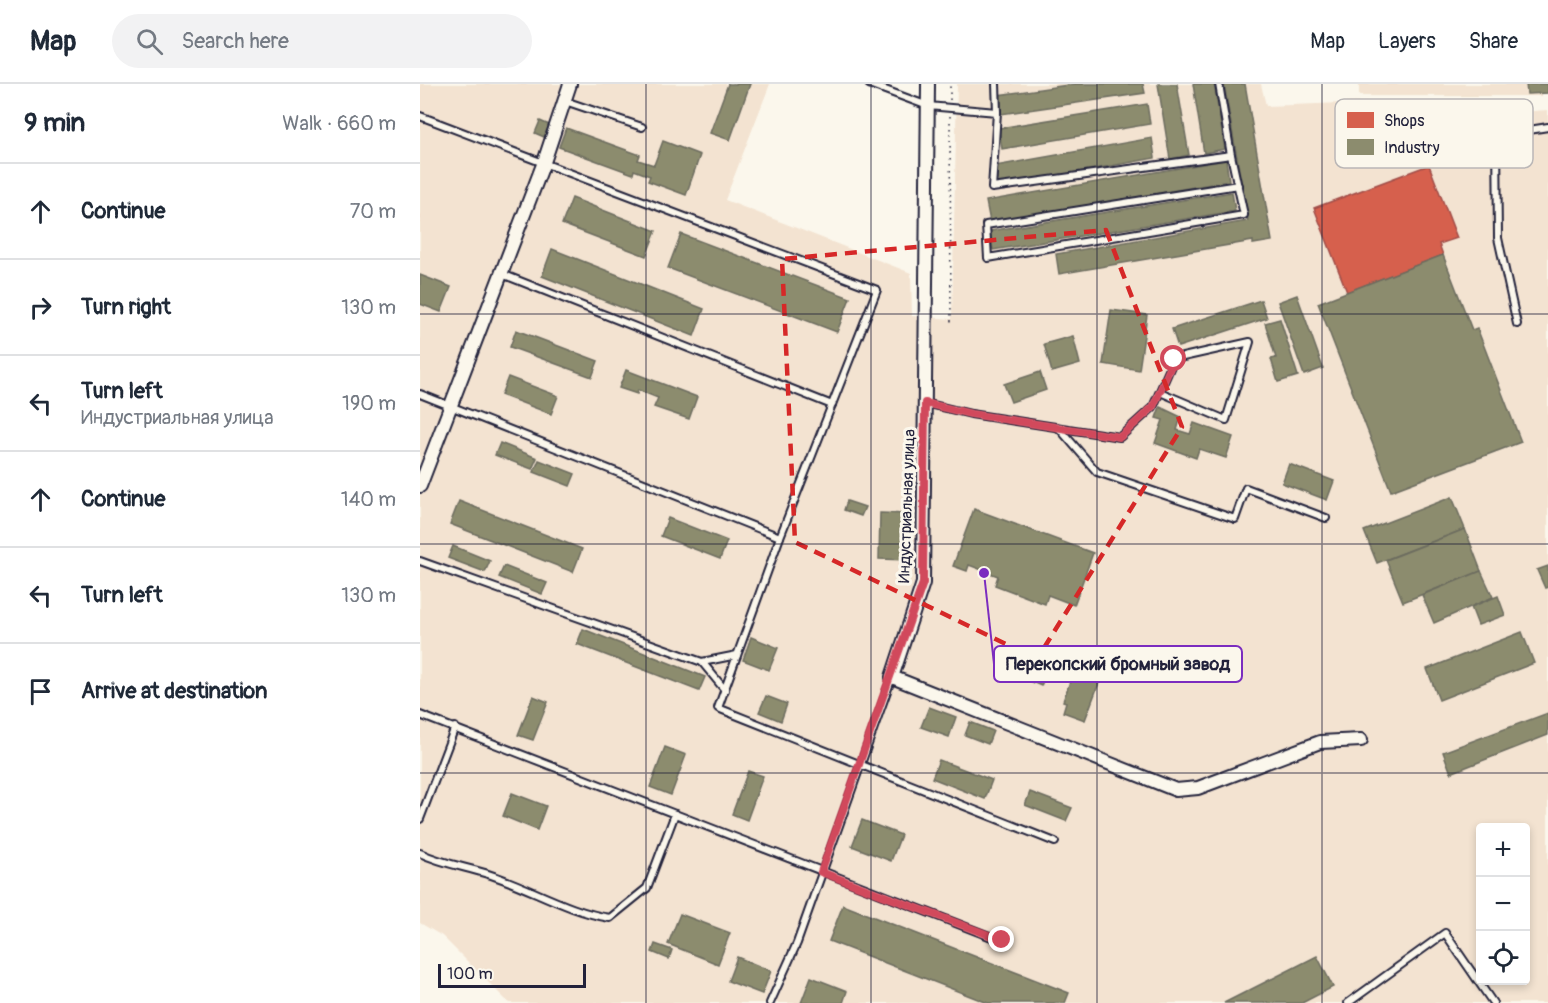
<!DOCTYPE html>
<html lang="en">
<head>
<meta charset="utf-8">
<style>
  body { margin:0; font-family:Pangolin,sans-serif; background:#f2f2f3; color:#1f2937 }
  .controls { position:absolute; right:18px; bottom:18px; display:grid; overflow:hidden; border-radius:6px; box-shadow:0 3px 9px #0003 }
  .controls button { width:54px; height:54px; display:grid; place-items:center; padding:0; border:0; border-bottom:2px solid #e0e1e3; background:#fff; color:#1f2937; font:30px sans-serif }
  .scale { position:absolute; left:18px; bottom:15px; width:148px; box-sizing:border-box; padding-left:6px; border:3px solid #22223b; border-top:0; font-size:16px; line-height:21px; white-space:nowrap; color:#22223b; -webkit-text-stroke:4px #fbf7ec; paint-order:stroke }
  .stop { position:absolute; width:18px; height:18px; margin:-14px; border:4px solid #d1495b; border-radius:50%; background:#fff }
  .stop.end { background:#d1495b; border-color:#fff; box-shadow:0 2px 6px #0008 }
  .list { margin:0; padding:0; list-style:none }
  h2 { display:flex; justify-content:space-between; align-items:center; height:78px; margin:0; padding:0 24px; font-size:26px }
  h2 small { font-size:20px; font-weight:400; color:#747a83 }
  .list li { display:grid; grid-template-columns:39px 1fr auto; gap:18px; align-items:center; box-sizing:border-box; height:96px; padding:0 24px; border-top:2px solid #e0e1e3 }
  .list b { display:block; font-size:22px; white-space:nowrap }
  .list p { margin:0; font-size:20px; white-space:nowrap; color:#747a83 }
  .list em { font-size:20px; font-style:normal; color:#747a83 }
  .icon { flex:none; width:33px; height:33px; fill:none; stroke:currentColor; stroke-width:2; stroke-linecap:round; stroke-linejoin:round }
  .map { position:relative; flex:none; width:1128px; height:919px; overflow:hidden }
  header { display:flex; align-items:center; gap:36px; box-sizing:border-box; height:84px; padding:0 30px; background:#fff; border-bottom:2px solid #e0e1e3 }
  header strong { font-size:28px }
  nav { display:flex; gap:33px; margin-inline-start:auto; font-size:21px }
  .search { width:420px; height:54px; background:#f2f2f3; display:flex; align-items:center; gap:15px; box-sizing:border-box; padding:0 21px; border-radius:33px; color:#747a83; font-size:22px }
  main { display:flex }
  aside { flex:1; background:#fff }
  .map>svg:first-child { display:block }
  .built { fill:#f3e3d1; fill-rule:evenodd }
  .shops { fill:#d6604d; stroke:#a04d48; stroke-width:1.5 }
  .industry { fill:#8c8c6e; stroke:#6c6c5f; stroke-width:1.5 }
  .lines { fill:none; stroke-linecap:round; stroke-linejoin:round }
  .lane-casing { stroke:#22223b; stroke-width:10 }
  .street-casing { stroke:#22223b; stroke-width:16 }
  .path { stroke:#22223b; stroke-width:1.5; stroke-dasharray:1.5 4.5; stroke-linecap:butt }
  .lane { stroke:#fbf7ec; stroke-width:6 }
  .street { stroke:#fbf7ec; stroke-width:12 }
  .route { stroke:#d1495b; stroke-width:8 }
  .marked { fill:none; stroke:#d62828; stroke-width:4.5; stroke-dasharray:12 8; stroke-linejoin:round }
  .grid { fill:none; stroke:#22223b; stroke-width:1.5; stroke-opacity:0.55 }
  .labels { text-anchor:middle; stroke-width:6; stroke-linejoin:round; paint-order:stroke }
  .street-label { font-size:16px; fill:#22223b; stroke:#fbf7ec }
  .key { fill:#fbf7ec; stroke:#bab7b7; stroke-width:1.5 }
  .key-label { font-size:16px; fill:#22223b }
  .leader { fill:none; stroke:#7b2cbf; stroke-width:2 }
  .callout-dot { fill:#7b2cbf; stroke:#fbf7ec; stroke-width:2 }
  .callout { fill:#fbf7ec; stroke:#7b2cbf; stroke-width:2 }
  .callout-label { font-size:18px; text-anchor:middle; font-weight:bold; fill:#22223b }
</style>
</head>
<body>
<header>
<strong>Map</strong>
<div class="search"><svg class="icon" aria-label="search" viewBox="0 0 24 24"><circle cx="10" cy="10" r="6"/><path d="M15 15l6 6"/></svg>Search here</div>
<nav><a>Map</a><a>Layers</a><a>Share</a></nav>
</header>
<main>
<aside>
<h2>9 min<small>Walk · 660 m</small></h2>
<ul class="list">
<li><svg class="icon" aria-label="ahead" viewBox="0 0 24 24"><path d="M12 20V5M6 11l6-6 6 6"/></svg><div><b>Continue</b></div><em>70 m</em></li>
<li><svg class="icon" aria-label="right" viewBox="0 0 24 24"><path d="M7 20v-9h11M14 6l5 5-5 5"/></svg><div><b>Turn right</b></div><em>130 m</em></li>
<li><svg class="icon" aria-label="left" viewBox="0 0 24 24"><path d="M17 20v-9H6M10 6l-5 5 5 5"/></svg><div><b>Turn left</b><p>Индустриальная улица</p></div><em>190 m</em></li>
<li><svg class="icon" aria-label="ahead" viewBox="0 0 24 24"><path d="M12 20V5M6 11l6-6 6 6"/></svg><div><b>Continue</b></div><em>140 m</em></li>
<li><svg class="icon" aria-label="left" viewBox="0 0 24 24"><path d="M17 20v-9H6M10 6l-5 5 5 5"/></svg><div><b>Turn left</b></div><em>130 m</em></li>
<li><svg class="icon" aria-label="arrive" viewBox="0 0 24 24"><path d="M6 21V4h12l-3 4 3 4H6"/></svg><div><b>Arrive at destination</b></div></li>
</ul>
</aside>
<div class="map">
<svg width="1128" height="919" viewBox="0 0 1128 919">
  <rect width="100%" height="100%" fill="#fbf7ec"/>
  <filter id="ink" filterUnits="userSpaceOnUse"><feTurbulence type="fractalNoise" baseFrequency=".0167" numOctaves="2"/><feDisplacementMap in="SourceGraphic" scale="12" xChannelSelector="R" yChannelSelector="G"/><feConvolveMatrix kernelMatrix="1 2 1 2 8 2 1 2 1" color-interpolation-filters="sRGB"/></filter>
  <g filter="url(#ink)">
    <g class="built">
      <path d="M0,0H350L305,116L491,189L492,232L532,235L537,0H841L846,22L948,18L1056,31L1128,26V919H89L22,852L0,839ZM1060,744H1106V896H1060Z"/>
      <rect x="939" y="0" width="183" height="12"/>
    </g>
    <polygon class="shops" points="1009,81 1037,154 1019,160 1023,171 927,208 894,124"/>
    <g class="industry">
      <polygon points="308,0 330,0 310,56 290,49"/>
      <polygon points="655,0 723,0 725,9 581,30 578,11"/>
      <polygon points="738,0 757,0 769,71 750,75"/>
      <polygon points="773,0 794,0 805,65 784,69"/>
      <polygon points="804,0 825,0 852,157 833,160 833,157 639,190 636,170 828,137"/>
      <polygon points="1106,0 1128,0 1128,9 1107,10"/>
      <polygon points="727,20 730,40 582,65 579,44"/>
      <polygon points="120,37 129,41 124,53 115,49"/>
      <polygon points="146,44 220,71 218,76 234,81 243,57 280,71 266,111 228,97 230,92 214,86 213,90 139,63"/>
      <polygon points="732,54 735,74 579,102 575,82"/>
      <polygon points="806,76 809,97 570,138 566,117"/>
      <polygon points="812,108 815,127 573,166 570,147"/>
      <polygon points="152,114 236,147 226,172 142,140"/>
      <polygon points="261,150 430,214 417,248 248,184"/>
      <polygon points="132,165 284,225 274,252 122,192"/>
      <polygon points="1023,171 1052,246 1057,244 1101,358 971,407 898,219"/>
      <polygon points="0,191 31,203 21,228 0,220"/>
      <polygon points="877,211 903,284 884,291 858,218"/>
      <polygon points="841,216 847,234 758,263 752,245"/>
      <polygon points="691,226 727,231 719,286 683,280"/>
      <polygon points="860,235 878,292 858,298 851,275 856,274 845,239"/>
      <polygon points="96,246 178,277 172,293 90,263"/>
      <polygon points="653,252 660,280 632,288 624,260"/>
      <polygon points="206,286 277,313 269,335 234,323 238,314 218,306 217,310 199,304"/>
      <polygon points="620,288 626,306 591,318 584,300"/>
      <polygon points="88,293 138,312 131,330 81,311"/>
      <polygon points="740,323 761,333 757,346 770,350 774,339 813,353 806,374 779,365 776,374 735,359 743,336 736,334"/>
      <polygon points="80,359 117,374 112,385 75,371"/>
      <polygon points="119,376 155,390 150,402 114,388"/>
      <polygon points="869,380 914,397 907,416 862,399"/>
      <polygon points="1032,413 1045,445 957,479 944,447"/>
      <polygon points="39,417 162,465 153,488 30,440"/>
      <polygon points="427,417 445,423 441,432 424,426"/>
      <polygon points="554,425 673,469 654,521 628,511 625,520 575,501 578,492 549,481 547,487 533,482"/>
      <polygon points="460,429 489,430 488,476 459,475"/>
      <polygon points="248,434 307,457 300,475 241,452"/>
      <polygon points="1045,445 1061,487 983,518 966,476"/>
      <polygon points="33,462 70,477 65,488 28,474"/>
      <polygon points="84,482 127,499 122,510 79,493"/>
      <polygon points="1128,482 1128,503 1125,504 1117,486"/>
      <polygon points="1061,487 1073,513 1014,539 1002,511"/>
      <polygon points="1078,512 1085,531 1058,541 1051,523"/>
      <polygon points="163,545 285,593 279,607 157,560"/>
      <polygon points="1102,548 1114,579 1019,616 1007,585"/>
      <polygon points="331,553 358,564 349,586 323,576"/>
      <polygon points="620,572 631,576 621,602 610,597"/>
      <polygon points="656,581 682,591 665,636 643,628 646,618 643,617"/>
      <polygon points="113,612 128,618 113,656 98,651"/>
      <polygon points="346,612 367,620 361,637 339,628"/>
      <polygon points="509,623 536,633 529,653 501,643"/>
      <polygon points="1128,629 1128,651 1031,689 1023,668"/>
      <polygon points="550,638 573,647 568,660 545,651"/>
      <polygon points="245,663 266,671 251,711 230,703"/>
      <polygon points="519,676 572,696 565,715 512,694"/>
      <polygon points="328,687 343,692 327,736 312,730"/>
      <polygon points="610,708 652,724 646,737 605,721"/>
      <polygon points="92,709 126,722 117,746 83,732"/>
      <polygon points="442,736 481,751 471,777 432,762"/>
      <polygon points="423,821 649,909 645,919 568,919 409,857"/>
      <polygon points="260,830 310,849 298,880 248,860"/>
      <polygon points="235,860 252,866 249,875 232,868"/>
      <polygon points="897,872 913,903 882,919 804,919"/>
      <polygon points="317,873 351,887 342,910 308,897"/>
      <polygon points="391,893 427,907 423,919 381,919"/>
    </g>
    <g class="lines">
      <g class="lane-casing">
        <g id="lane">
          <polyline points="449,0 508,22 577,28"/>
          <polyline points="576,0 577,28 572,104 811,71 799,0"/>
          <polyline points="145,17 222,43"/>
          <polyline points="0,32 457,206 360,453 298,624 635,758"/>
          <polyline points="811,71 824,131 568,174 566,141 818,101"/>
          <polyline points="82,190 412,321"/>
          <polyline points="1097,240 1078,154 1077,51 1128,43"/>
          <polyline points="0,310 360,453"/>
          <polyline points="505,319 551,330 700,353 733,323 754,275 830,258 806,336 740,308"/>
          <polyline points="639,344 677,388 815,435 826,404 906,434"/>
          <polyline points="0,477 282,578 305,606"/>
          <polyline points="282,578 317,571"/>
          <polyline points="0,631 582,857"/>
          <polyline points="0,735 35,643"/>
          <path d="M0,769C23,780 47,783 71,791C111,804 149,828 190,834L227,804L255,730"/>
          <polyline points="350,919 377,859 472,593"/>
          <polyline points="928,919 1025,849 1073,919"/>
        </g>
      </g>
      <g class="street-casing">
        <g id="street">
          <polyline points="508,0 503,499 472,593 756,706 778,704 900,658 941,656"/>
          <polyline points="0,402 124,78 150,0"/>
        </g>
      </g>
      <g class="path">
        <polyline points="530,16 530,0"/>
        <polyline points="530,32 531,241"/>
      </g>
      <use href="#lane" class="lane"/>
      <use href="#street" class="street"/>
    </g>
  </g>
  <g class="lines" filter="url(#ink)">
    <polyline class="route" points="582,856 401,788 503,499 505,319 551,330 700,353 733,323 754,275"/>
  </g>
  <path class="marked" d="M686,146L762,343L617,575L375,458L362,175Z"/>
  <path class="grid" d="M226,0V919M451,0V919M677,0V919M902,0V919M0,230H1128M0,460H1128M0,689H1128"/>
  <g class="labels">
    <g class="street-label">
      <text transform="translate(486 422) rotate(-88)" y="6">Индустриальная улица</text>
    </g>
  </g>
  <rect x="915" y="15" width="198" height="69" rx="9" class="key"/>
  <rect x="927" y="28" width="27" height="16" fill="#d6604d"/>
  <rect x="927" y="55" width="27" height="16" fill="#8c8c6e"/>
  <g class="key-label">
    <text x="964" y="42">Shops</text>
    <text x="964" y="69">Industry</text>
  </g>
  <path class="leader" d="M564 489L574 580"/>
  <circle class="callout-dot" cx="564" cy="489" r="6"/>
  <rect class="callout" x="574" y="562" width="248" height="36" rx="6"/>
  <g class="callout-label">
    <text x="698" y="586">Перекопский бромный завод</text>
  </g>
</svg>
<div class="controls">
<button>+</button>
<button>−</button>
<button><svg class="icon" aria-label="locate" viewBox="0 0 24 24"><circle cx="12" cy="12" r="6"/><path d="M12 2v4M12 18v4M2 12h4M18 12h4"/></svg></button>
</div>
<div class="scale">100 m</div>
<div class="stop" style="left:754px;top:275px"></div>
<div class="stop end" style="left:582px;top:856px"></div>
</div>
</main>
</body>
</html>
